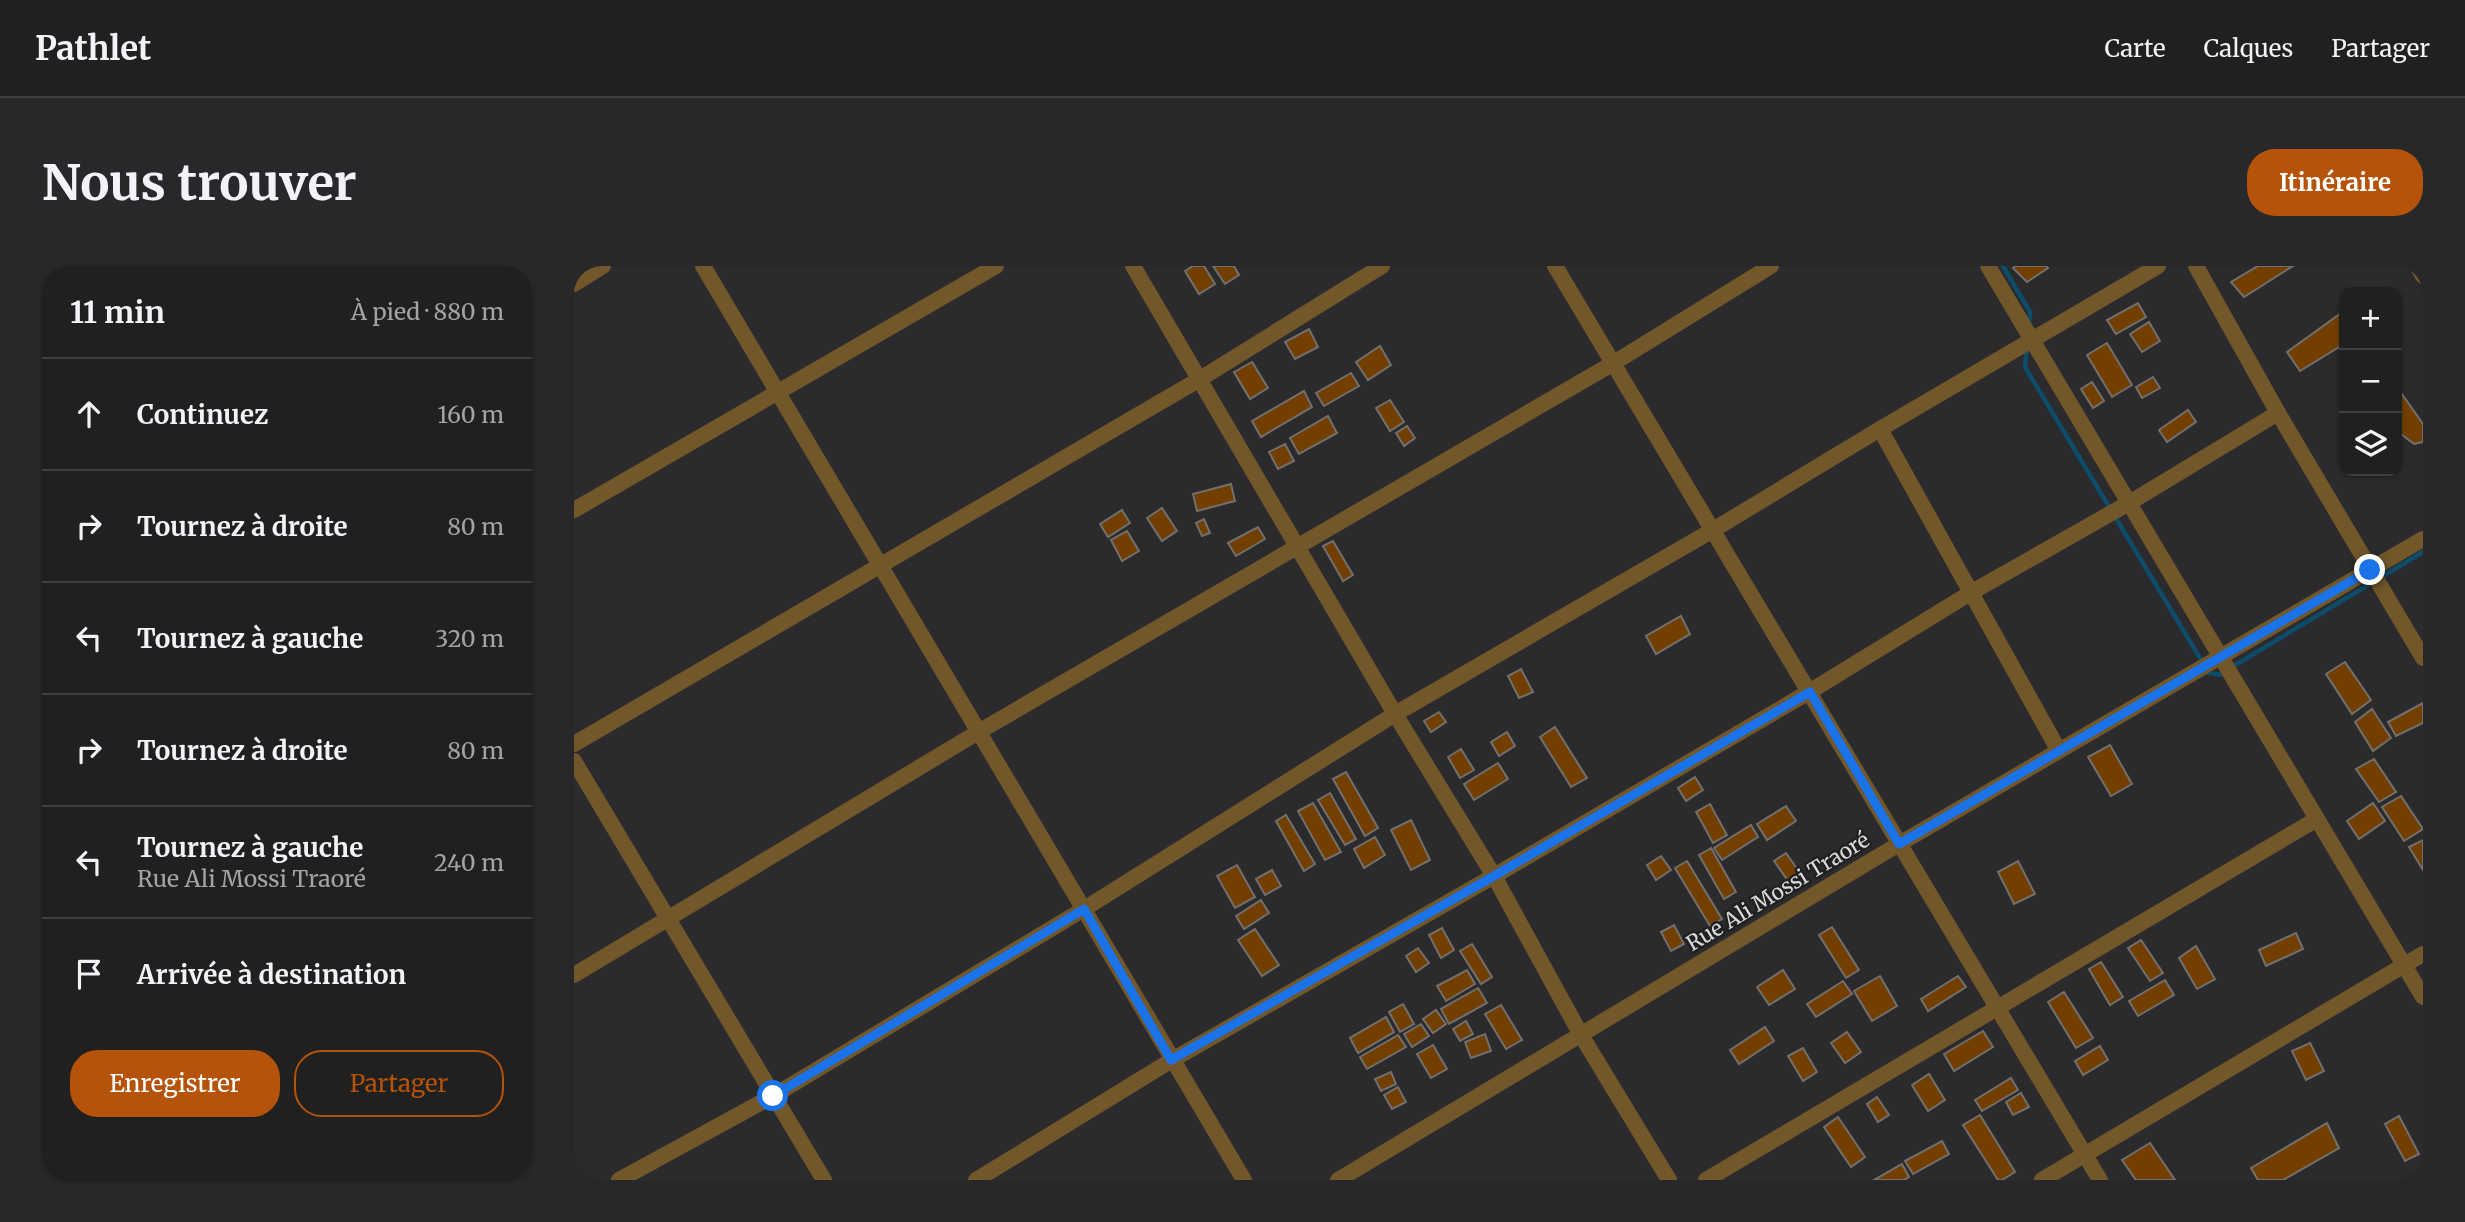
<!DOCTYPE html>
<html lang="fr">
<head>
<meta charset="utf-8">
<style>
  body { margin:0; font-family:Merriweather,serif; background:#28282a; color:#f1f3f6 }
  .controls { position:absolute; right:21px; top:21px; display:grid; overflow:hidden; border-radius:14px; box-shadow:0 2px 5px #0004 }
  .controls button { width:63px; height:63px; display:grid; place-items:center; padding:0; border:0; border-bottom:2px solid #3d3e3f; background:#202021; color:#f1f3f6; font:35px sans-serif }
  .stop { position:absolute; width:21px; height:21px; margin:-16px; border:5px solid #1a73e8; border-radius:50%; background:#fff }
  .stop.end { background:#1a73e8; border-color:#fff; box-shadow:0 2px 7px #0008 }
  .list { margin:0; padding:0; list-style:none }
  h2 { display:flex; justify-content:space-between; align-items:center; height:91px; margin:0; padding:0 28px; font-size:30px }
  h2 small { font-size:23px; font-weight:400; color:#a2a3a5 }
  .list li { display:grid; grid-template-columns:46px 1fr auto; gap:21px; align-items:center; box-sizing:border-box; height:112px; padding:0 28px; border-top:2px solid #3d3e3f }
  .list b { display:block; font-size:26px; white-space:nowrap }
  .list p { margin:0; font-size:23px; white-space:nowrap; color:#a2a3a5 }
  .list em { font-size:23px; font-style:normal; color:#a2a3a5 }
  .actions { display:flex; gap:14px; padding:21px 28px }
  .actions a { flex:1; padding:16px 0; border:2px solid #b45309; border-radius:28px; text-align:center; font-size:24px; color:#b45309 }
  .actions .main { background:#b45309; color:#fff }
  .icon { flex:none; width:38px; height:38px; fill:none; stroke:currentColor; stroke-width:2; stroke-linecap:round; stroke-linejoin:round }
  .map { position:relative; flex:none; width:1849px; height:914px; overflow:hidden; border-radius:28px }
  header { display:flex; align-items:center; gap:42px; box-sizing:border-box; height:98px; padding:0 35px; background:#202021; border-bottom:2px solid #3d3e3f }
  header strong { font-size:33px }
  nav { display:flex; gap:38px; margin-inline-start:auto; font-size:24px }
  .intro { display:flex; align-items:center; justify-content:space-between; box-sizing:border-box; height:168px; padding:0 42px }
  h1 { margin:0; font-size:49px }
  .button { padding:18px 32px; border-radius:28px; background:#b45309; color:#fff; font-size:24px; font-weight:700 }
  main { display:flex; gap:42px; padding:0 42px }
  aside { flex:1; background:#202021; border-radius:28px; box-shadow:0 2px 5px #0004 }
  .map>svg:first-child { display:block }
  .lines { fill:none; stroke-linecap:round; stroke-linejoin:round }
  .stream { stroke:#0e4d6a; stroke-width:4.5 }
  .building { fill:#723f01; stroke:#72706e; stroke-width:2 }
  .street { stroke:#71572a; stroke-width:16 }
  .route { stroke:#1a73e8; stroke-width:9 }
  .labels { text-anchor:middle; stroke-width:5; stroke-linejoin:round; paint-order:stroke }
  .street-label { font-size:21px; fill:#dad9db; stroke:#212022 }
</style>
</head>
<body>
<header>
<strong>Pathlet</strong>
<nav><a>Carte</a><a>Calques</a><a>Partager</a></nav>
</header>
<div class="intro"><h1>Nous trouver</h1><a class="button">Itinéraire</a></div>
<main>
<aside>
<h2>11 min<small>À pied · 880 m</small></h2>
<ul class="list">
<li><svg class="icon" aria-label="ahead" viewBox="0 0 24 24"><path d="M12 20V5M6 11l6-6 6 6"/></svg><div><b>Continuez</b></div><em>160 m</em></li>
<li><svg class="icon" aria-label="right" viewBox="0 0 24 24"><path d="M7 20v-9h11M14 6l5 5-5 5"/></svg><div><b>Tournez à droite</b></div><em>80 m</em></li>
<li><svg class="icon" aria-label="left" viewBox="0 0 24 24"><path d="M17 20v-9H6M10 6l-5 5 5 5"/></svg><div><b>Tournez à gauche</b></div><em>320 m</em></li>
<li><svg class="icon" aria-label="right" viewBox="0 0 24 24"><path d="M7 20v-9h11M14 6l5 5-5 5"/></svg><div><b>Tournez à droite</b></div><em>80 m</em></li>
<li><svg class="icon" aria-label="left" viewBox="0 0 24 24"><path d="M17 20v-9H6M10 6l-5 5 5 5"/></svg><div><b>Tournez à gauche</b><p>Rue Ali Mossi Traoré</p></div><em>240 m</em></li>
<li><svg class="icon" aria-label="arrive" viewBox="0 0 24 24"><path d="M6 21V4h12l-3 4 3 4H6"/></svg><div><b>Arrivée à destination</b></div></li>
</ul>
<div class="actions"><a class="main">Enregistrer</a><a>Partager</a></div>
</aside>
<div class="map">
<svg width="1849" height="914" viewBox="0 0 1849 914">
  <rect width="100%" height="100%" fill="#2b2a2c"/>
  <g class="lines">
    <g class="stream">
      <polyline points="1429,0 1456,46 1455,58"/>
      <polyline points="1453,81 1451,101 1635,407 1646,409 1650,406"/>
      <polyline points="1658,401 1849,286"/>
    </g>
  </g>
  <g class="building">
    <polygon points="619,0 630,0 641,18 625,28 611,5"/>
    <polygon points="639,0 660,0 665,9 651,18"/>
    <polygon points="1441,0 1472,0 1474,2 1453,16 1439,2"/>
    <polygon points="1684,0 1719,0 1670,31 1657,16"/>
    <polygon points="1564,37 1572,51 1542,68 1533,54"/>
    <polygon points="1770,45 1770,78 1726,105 1713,86"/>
    <polygon points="1575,56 1586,75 1568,86 1556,68"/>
    <polygon points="735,63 744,81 721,93 711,76"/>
    <polygon points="1533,77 1558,119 1538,131 1513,89"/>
    <polygon points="806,80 817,99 794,114 782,96"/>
    <polygon points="678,96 694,122 676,133 660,106"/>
    <polygon points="777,107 785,120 750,140 742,127"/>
    <polygon points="1579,111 1586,122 1568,132 1562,121"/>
    <polygon points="1518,116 1530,135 1519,142 1507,123"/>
    <polygon points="1823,121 1849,158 1849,176 1840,178 1827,168 1823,171"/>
    <polygon points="730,125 738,141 687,171 678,155"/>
    <polygon points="816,134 830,156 816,165 802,142"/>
    <polygon points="1614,144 1622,156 1593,176 1585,164"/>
    <polygon points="754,150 763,167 725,188 716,172"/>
    <polygon points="833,160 841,172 830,180 822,167"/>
    <polygon points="711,178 720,195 704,203 695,186"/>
    <polygon points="657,218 661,235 623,245 619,228"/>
    <polygon points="588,242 603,265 588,275 573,252"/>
    <polygon points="548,244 556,257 534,271 526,258"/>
    <polygon points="630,253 636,267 628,270 622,257"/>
    <polygon points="684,261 691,273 662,290 654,277"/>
    <polygon points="553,265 565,285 548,295 537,274"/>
    <polygon points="759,275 779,309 769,315 749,280"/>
    <polygon points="1107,350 1116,368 1082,388 1072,370"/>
    <polygon points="1771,396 1797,434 1778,448 1752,408"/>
    <polygon points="947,403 959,426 945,432 934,410"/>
    <polygon points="1849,437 1849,457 1822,470 1814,456"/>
    <polygon points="1798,443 1817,472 1799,485 1781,456"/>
    <polygon points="865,446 872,456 857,466 850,455"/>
    <polygon points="981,461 1013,512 997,521 966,471"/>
    <polygon points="933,466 941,480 925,490 917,476"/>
    <polygon points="1536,479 1558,518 1537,530 1514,491"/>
    <polygon points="887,483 900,504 886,512 874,491"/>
    <polygon points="1800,493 1822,526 1805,536 1782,503"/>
    <polygon points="924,497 934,513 900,534 890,518"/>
    <polygon points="772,506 804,562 791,570 759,513"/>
    <polygon points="1121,511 1129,524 1112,535 1104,522"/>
    <polygon points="756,527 782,573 771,579 744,534"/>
    <polygon points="1827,530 1849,563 1830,575 1808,541"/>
    <polygon points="739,537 767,586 751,594 724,545"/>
    <polygon points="1799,537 1811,555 1785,573 1773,555"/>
    <polygon points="1136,538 1153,569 1139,577 1122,546"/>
    <polygon points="1212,540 1222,555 1193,574 1183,558"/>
    <polygon points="712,549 741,598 730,605 702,555"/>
    <polygon points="837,554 856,594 837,604 817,564"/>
    <polygon points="1177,559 1184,571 1148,594 1140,582"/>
    <polygon points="801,571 811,589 790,602 780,583"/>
    <polygon points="1849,574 1849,604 1835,581"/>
    <polygon points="1137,582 1162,626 1150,633 1125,589"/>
    <polygon points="1212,587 1226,607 1214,615 1200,595"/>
    <polygon points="1087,590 1097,604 1082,614 1073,599"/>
    <polygon points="1113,595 1148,653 1136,660 1101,602"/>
    <polygon points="1444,595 1461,628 1440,638 1424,606"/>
    <polygon points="663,599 681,631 661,642 643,610"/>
    <polygon points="698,604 707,620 691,629 682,613"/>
    <polygon points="687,634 695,647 670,663 662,650"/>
    <polygon points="1100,659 1110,678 1097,685 1087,666"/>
    <polygon points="1258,661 1285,704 1272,712 1245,669"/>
    <polygon points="868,662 880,684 867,692 855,669"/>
    <polygon points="681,663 705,699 688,710 664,674"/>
    <polygon points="1722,667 1729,683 1692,700 1685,684"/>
    <polygon points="1567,674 1589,707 1576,715 1554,682"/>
    <polygon points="898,678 918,711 907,718 886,685"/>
    <polygon points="1622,680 1641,713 1623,723 1605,692"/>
    <polygon points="844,682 855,697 842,706 832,690"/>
    <polygon points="1527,696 1549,731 1536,739 1515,703"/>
    <polygon points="893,704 901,718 872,735 863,720"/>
    <polygon points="1209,704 1221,723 1195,739 1183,721"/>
    <polygon points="1306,710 1323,740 1298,755 1280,725"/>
    <polygon points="1384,710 1392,721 1354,745 1347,733"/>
    <polygon points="1591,714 1600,729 1564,750 1555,735"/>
    <polygon points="1269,715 1278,728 1242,751 1233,738"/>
    <polygon points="904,722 913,737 875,758 867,743"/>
    <polygon points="1490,726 1519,772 1502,782 1474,736"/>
    <polygon points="829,738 840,758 826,766 815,746"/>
    <polygon points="927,739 948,774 932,783 911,748"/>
    <polygon points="862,744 872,758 859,767 849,753"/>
    <polygon points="812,751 820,766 784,787 776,772"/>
    <polygon points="892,755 899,768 886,775 879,763"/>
    <polygon points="847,758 855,770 838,781 830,768"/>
    <polygon points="1191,761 1200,775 1165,798 1156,784"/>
    <polygon points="1409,765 1419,781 1380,805 1370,788"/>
    <polygon points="1273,766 1287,786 1271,797 1257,777"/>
    <polygon points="911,768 917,785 897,792 891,776"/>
    <polygon points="824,769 832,781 793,803 786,791"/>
    <polygon points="1736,777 1750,805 1732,814 1718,785"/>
    <polygon points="859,779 873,803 857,812 843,788"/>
    <polygon points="1526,780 1534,794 1509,809 1501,795"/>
    <polygon points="1229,782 1243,806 1229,815 1214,790"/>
    <polygon points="817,806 822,818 807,825 801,813"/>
    <polygon points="1355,808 1371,834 1354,845 1338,819"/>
    <polygon points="1437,812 1444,824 1408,845 1401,834"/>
    <polygon points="824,821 832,836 818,843 810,829"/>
    <polygon points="1447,827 1455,841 1439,849 1432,836"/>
    <polygon points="1303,831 1315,849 1304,856 1293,838"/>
    <polygon points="1406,849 1441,906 1428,914 1424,914 1389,859"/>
    <polygon points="1825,850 1845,888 1831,895 1811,858"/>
    <polygon points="1264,851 1291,891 1277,901 1250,861"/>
    <polygon points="1753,857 1765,882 1709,914 1684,914 1677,902"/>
    <polygon points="1368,875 1375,888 1339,908 1331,895"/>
    <polygon points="1576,877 1601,914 1562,914 1548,894"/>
    <polygon points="1328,898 1335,911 1330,914 1300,914"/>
  </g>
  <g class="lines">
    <g class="street">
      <polyline points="129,0 670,914"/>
      <polyline points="559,0 821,448 920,610 1007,769 1095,914"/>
      <polyline points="981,0 1526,914"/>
      <polyline points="1414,0 1849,731"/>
      <polyline points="1622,0 1704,147 1849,392"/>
      <polyline points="1843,0 1849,10"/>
      <polyline points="0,18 29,0"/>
      <polyline points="1306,163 1485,485"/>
      <polyline points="0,244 422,0"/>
      <polyline points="0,478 626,113 808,0"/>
      <polyline points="0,495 250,914"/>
      <polyline points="0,709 406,465 1038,98 1197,0"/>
      <polyline points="45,914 199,830 510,643 821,448 1139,264 1306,163 1584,0"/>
      <polyline points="402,914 598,794 920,610 1235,426 1398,326 1555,237 1704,147"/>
      <polyline points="764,914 1325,578 1849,273"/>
      <polyline points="1132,914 1743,553"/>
      <polyline points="1468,914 1849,688"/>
    </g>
  </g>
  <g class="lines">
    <polyline class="route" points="199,830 510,643 597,794 920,610 1236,426 1325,578 1796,304"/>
  </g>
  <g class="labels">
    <g class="street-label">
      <text transform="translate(1204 626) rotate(-31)" y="7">Rue Ali Mossi Traoré</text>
    </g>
  </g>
</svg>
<div class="controls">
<button>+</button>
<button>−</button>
<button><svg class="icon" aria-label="layers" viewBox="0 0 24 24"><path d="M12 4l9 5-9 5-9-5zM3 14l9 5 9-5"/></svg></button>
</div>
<div class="stop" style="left:199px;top:830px"></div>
<div class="stop end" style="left:1796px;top:304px"></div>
</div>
</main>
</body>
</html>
